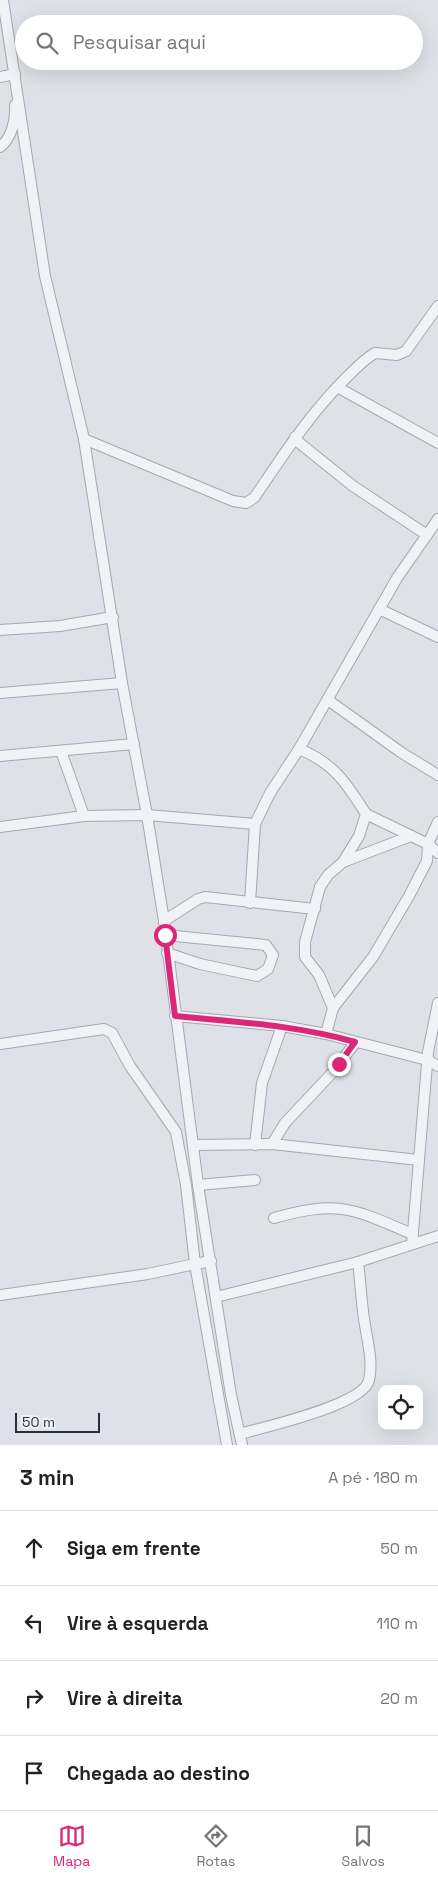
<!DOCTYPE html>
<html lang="pt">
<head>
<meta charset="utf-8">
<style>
  body { margin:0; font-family:"Space Grotesk",sans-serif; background:#f6f6f6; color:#222 }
  .controls { position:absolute; right:15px; bottom:15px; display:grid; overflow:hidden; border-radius:10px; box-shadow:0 5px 20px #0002 }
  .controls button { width:45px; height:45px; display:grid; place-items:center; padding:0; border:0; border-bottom:1px solid #e0e0e0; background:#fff; color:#222; font:25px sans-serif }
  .scale { position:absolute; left:15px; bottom:12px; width:85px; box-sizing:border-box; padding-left:5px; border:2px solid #272f3e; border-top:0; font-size:14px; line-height:18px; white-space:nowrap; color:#272f3e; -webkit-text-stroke:4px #edf0f5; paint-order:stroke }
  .stop { position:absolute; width:15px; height:15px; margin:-11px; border:4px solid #db2777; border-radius:50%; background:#fff }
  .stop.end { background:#db2777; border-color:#fff; box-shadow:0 1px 5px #0008 }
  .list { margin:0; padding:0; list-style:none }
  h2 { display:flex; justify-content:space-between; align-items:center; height:65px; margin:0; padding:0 20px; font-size:21px }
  h2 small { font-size:16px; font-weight:400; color:#767676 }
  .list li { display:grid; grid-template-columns:32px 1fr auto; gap:15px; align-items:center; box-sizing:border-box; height:75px; padding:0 20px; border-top:1px solid #e0e0e0 }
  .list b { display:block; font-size:19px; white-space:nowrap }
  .list em { font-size:16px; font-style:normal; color:#767676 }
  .icon { flex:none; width:28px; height:28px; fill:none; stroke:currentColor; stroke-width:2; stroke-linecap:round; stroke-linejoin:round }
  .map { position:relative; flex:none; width:438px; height:1445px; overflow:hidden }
  .search { position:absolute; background:#fff; box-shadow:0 5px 20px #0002; left:15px; right:15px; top:15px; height:55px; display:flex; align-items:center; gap:12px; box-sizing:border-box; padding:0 18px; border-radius:28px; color:#767676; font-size:19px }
  .sheet { height:365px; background:#fff }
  nav { display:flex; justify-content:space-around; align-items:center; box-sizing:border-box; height:70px; border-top:1px solid #e0e0e0; background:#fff; font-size:14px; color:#767676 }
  nav a { display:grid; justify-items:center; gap:2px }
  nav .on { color:#db2777 }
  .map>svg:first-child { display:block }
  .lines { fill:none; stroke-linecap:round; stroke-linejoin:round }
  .minor-casing { stroke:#a3a8b1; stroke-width:12 }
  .minor { stroke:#f0f2f6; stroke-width:10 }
  .route { stroke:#db2777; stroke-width:6 }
</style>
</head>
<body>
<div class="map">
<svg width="438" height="1445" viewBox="0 0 438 1445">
  <rect width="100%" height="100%" fill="#dee1e7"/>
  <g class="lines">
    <g class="minor-casing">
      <g id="minor">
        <polyline points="3,0 45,276 84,439 122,683 147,815 164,921 198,1185 231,1395 242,1445"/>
        <polyline points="0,77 15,74"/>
        <path d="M0,147C12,138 16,119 15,105"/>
        <polyline points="337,387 438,443"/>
        <polyline points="295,437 297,441 353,486 427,535"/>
        <path d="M84,439L233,501L246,503L254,498C282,457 308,416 344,380C354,370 363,360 375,353L397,355L406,351L438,306"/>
        <polyline points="379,609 438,637"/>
        <polyline points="0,630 60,626 113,617"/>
        <polyline points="0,693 122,683"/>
        <polyline points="328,700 402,753 438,775"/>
        <path d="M299,749C334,763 347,784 366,814L359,836L343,862L328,875L320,887L305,942V957L319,975L333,1008"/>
        <polyline points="61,751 84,816"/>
        <polyline points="0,756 134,744"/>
        <polyline points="366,814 428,844 438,853"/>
        <polyline points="0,827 84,816 147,815 255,824 270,793 299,749 397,578 438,519"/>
        <polyline points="343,862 411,836"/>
        <polyline points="250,903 255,824"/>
        <polyline points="164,921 198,899 205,897 315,909"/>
        <polyline points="165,935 266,945 273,955 268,969 257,976 200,964 167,953"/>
        <polyline points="175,1016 282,1026 326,1034 427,1060 438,1066"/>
        <polyline points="326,1034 333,1008 373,957 409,896 427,861 428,844 438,822"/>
        <polyline points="0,1044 104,1029 112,1033 130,1066 176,1132 186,1185 195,1264 148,1274 0,1295"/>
        <polyline points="272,1144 285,1123 333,1072 355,1043"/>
        <polyline points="194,1145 272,1144 419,1160"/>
        <polyline points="255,1145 262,1083 282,1026"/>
        <polyline points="198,1185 255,1180"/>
        <path d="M274,1218C338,1200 352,1208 412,1234"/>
        <polyline points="412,1244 428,1052 438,1003"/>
        <polyline points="211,1261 195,1264 227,1445"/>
        <polyline points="216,1297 358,1262 438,1236"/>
        <path d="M240,1434C264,1427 364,1405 369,1380C374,1359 365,1333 363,1311C361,1295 360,1278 358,1262"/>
      </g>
    </g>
    <use href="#minor" class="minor"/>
  </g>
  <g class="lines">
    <path class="route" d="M165,935L175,1016C236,1022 296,1025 355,1042L339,1064"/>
  </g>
</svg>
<div class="controls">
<button><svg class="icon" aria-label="locate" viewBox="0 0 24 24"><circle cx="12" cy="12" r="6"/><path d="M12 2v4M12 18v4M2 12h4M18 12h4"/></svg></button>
</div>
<div class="scale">50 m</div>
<div class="stop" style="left:165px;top:935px"></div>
<div class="stop end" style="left:339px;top:1064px"></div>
<div class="search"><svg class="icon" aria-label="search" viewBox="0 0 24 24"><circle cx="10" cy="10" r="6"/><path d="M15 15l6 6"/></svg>Pesquisar aqui</div>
</div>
<section class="sheet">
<h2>3 min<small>A pé · 180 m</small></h2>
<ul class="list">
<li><svg class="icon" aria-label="ahead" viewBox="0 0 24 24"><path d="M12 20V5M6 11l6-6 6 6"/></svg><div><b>Siga em frente</b></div><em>50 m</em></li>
<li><svg class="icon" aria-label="left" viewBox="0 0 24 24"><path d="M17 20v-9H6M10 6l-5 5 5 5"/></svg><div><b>Vire à esquerda</b></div><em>110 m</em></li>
<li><svg class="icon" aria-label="right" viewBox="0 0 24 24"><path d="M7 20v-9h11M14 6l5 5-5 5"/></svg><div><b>Vire à direita</b></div><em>20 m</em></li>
<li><svg class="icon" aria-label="arrive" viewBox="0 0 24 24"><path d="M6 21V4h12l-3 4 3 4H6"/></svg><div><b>Chegada ao destino</b></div></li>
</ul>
</section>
<nav>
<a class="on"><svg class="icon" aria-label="map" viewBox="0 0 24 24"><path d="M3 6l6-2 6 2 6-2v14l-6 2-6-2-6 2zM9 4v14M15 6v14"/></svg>Mapa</a>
<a><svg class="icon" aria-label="directions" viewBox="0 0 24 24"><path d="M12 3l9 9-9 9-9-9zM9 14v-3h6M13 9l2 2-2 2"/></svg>Rotas</a>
<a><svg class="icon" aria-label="saved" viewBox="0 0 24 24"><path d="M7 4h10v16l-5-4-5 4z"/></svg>Salvos</a>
</nav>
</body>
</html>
